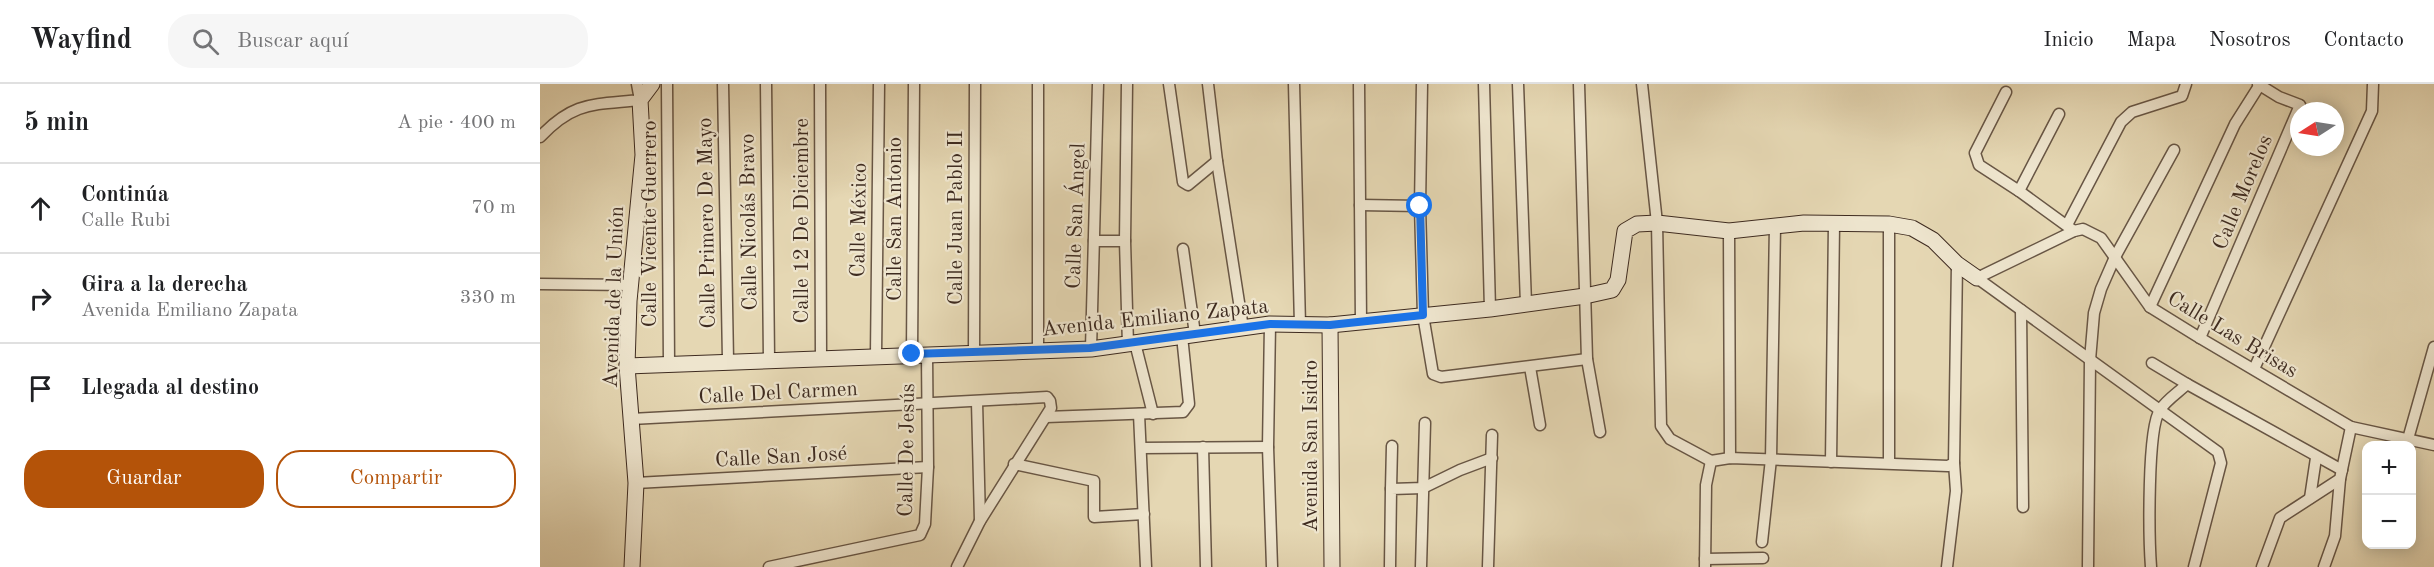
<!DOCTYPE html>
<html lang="es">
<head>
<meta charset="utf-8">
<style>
  body { margin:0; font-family:"Old Standard TT",serif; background:#f6f6f6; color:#202124 }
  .controls { position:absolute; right:18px; bottom:18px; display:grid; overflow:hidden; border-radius:12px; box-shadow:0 3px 15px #0003 }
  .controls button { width:54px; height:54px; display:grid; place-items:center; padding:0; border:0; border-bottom:2px solid #e0e0e0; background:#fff; color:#202124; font:30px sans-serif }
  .compass { position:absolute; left:1750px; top:18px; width:54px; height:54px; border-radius:50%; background:#fff; box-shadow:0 3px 15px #0003; rotate:258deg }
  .stop { position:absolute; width:18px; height:18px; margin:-14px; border:4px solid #1a73e8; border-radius:50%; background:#fff }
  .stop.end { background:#1a73e8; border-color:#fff; box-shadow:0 2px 6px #0008 }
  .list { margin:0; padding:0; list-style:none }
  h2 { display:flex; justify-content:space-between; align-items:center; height:78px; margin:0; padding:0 24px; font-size:26px }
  h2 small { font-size:20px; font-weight:400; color:#757577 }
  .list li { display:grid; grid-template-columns:39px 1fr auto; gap:18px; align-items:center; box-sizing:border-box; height:90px; padding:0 24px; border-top:2px solid #e0e0e0 }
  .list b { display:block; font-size:22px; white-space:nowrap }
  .list p { margin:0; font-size:20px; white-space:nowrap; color:#757577 }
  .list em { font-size:20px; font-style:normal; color:#757577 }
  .actions { display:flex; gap:12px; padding:18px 24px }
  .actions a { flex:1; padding:14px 0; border:2px solid #b45309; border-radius:24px; text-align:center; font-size:21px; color:#b45309 }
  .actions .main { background:#b45309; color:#fff }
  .icon { flex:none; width:33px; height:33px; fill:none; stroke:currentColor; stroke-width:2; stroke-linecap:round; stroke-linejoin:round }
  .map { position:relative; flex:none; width:1894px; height:483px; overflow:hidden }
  header { display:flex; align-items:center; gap:36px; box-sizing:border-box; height:84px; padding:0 30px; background:#fff; border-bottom:2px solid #e0e0e0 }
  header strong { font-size:28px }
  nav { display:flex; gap:33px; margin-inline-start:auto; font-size:21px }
  .search { width:420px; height:54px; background:#f6f6f6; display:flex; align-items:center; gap:15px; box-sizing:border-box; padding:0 21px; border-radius:24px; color:#757577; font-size:22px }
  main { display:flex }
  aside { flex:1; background:#fff }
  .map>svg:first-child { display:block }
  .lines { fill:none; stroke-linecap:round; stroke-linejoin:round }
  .street-casing { stroke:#685645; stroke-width:13 }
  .secondary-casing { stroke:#3e2b20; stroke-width:17 }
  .street { stroke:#eee5ce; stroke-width:10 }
  .secondary { stroke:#eee5ce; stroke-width:15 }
  .route { stroke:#1a73e8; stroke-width:8 }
  .labels { text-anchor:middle; stroke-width:4.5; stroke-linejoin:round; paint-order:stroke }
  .street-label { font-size:21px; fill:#3e2b20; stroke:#eee5ce }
</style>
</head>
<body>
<header>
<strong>Wayfind</strong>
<div class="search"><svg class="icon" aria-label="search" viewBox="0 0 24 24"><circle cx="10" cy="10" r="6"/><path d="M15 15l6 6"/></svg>Buscar aquí</div>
<nav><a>Inicio</a><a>Mapa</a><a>Nosotros</a><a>Contacto</a></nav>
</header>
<main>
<aside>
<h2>5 min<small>A pie · 400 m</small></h2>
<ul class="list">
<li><svg class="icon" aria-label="ahead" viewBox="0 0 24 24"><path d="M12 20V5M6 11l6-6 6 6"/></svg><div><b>Continúa</b><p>Calle Rubi</p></div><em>70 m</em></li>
<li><svg class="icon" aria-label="right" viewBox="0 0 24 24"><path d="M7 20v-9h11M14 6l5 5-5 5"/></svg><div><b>Gira a la derecha</b><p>Avenida Emiliano Zapata</p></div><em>330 m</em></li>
<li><svg class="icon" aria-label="arrive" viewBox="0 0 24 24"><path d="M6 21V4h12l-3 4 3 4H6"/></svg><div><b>Llegada al destino</b></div></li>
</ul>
<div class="actions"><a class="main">Guardar</a><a>Compartir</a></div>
</aside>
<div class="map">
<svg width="1894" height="483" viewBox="0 0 1894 483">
  <rect width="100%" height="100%" fill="#e5d7b3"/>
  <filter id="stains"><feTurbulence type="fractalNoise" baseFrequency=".00333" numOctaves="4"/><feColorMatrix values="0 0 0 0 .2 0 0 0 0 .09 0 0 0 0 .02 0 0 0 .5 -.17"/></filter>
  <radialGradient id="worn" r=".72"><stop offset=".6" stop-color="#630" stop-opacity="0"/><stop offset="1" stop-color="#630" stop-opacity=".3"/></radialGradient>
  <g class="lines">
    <g class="street-casing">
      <g id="street">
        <polyline points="127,0 129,279"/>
        <polyline points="183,0 188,276"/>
        <polyline points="226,0 229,275"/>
        <polyline points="280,0 281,274"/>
        <polyline points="587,0 585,157 588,261"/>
        <polyline points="629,0 643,98 648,101 677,77"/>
        <polyline points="668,0 677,77 703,244"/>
        <polyline points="754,0 760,241"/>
        <polyline points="819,0 821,238"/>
        <polyline points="882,0 880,122 883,231 893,290 901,293 1047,275"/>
        <polyline points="944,0 950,225"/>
        <polyline points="978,0 986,220"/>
        <polyline points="1039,0 1047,275 1060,348"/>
        <polyline points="1102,0 1117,139 1121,342 1130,355 1171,377"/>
        <polyline points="1466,8 1435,69 1439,81 1479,107 1534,147"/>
        <path d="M0,53C34,17 53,21 100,16L97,0"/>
        <polyline points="1479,107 1519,30"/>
        <polyline points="820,121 880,122"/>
        <polyline points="1527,141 1581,38 1592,28 1642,12 1646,0"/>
        <polyline points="1189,147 1190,374"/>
        <polyline points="554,157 585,157"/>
        <polyline points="643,165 655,250"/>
        <polyline points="0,200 91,201"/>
        <polyline points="1610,223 1695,40 1719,2"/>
        <polyline points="1481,226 1483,423"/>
        <polyline points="730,240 728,363 732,483"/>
        <polyline points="1660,254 1760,21 1739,13 1718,0"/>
        <polyline points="595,259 613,330"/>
        <polyline points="551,265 558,0"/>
        <polyline points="498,266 498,0"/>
        <polyline points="434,269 435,0"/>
        <polyline points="372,270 374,0"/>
        <polyline points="336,271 339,0"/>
        <polyline points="1612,279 1647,300"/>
        <polyline points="990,283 1000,341"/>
        <polyline points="1714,285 1832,27 1833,0"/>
        <polyline points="437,318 440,437"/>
        <polyline points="599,330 606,483"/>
        <polyline points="506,333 643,328 649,320 642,252"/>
        <polyline points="91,335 507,313 510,317 511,324 440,437 417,483"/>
        <polyline points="1868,355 1894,263"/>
        <polyline points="663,363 666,483"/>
        <polyline points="602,364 728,363"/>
        <polyline points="1291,378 1294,140"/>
        <polyline points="1349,378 1349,140"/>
        <polyline points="474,380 554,397 554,433 604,430"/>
        <polyline points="96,399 388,383"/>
        <polyline points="851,405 852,362"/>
        <polyline points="1770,414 1776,374"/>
        <polyline points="1222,458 1231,375 1235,142"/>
        <polyline points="1165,475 1223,474"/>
        <polyline points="229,483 380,451 385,440 388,383 387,270"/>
        <polyline points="850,483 851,405 883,404 920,386 952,374"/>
        <polyline points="881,483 885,339"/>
        <polyline points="948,483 952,351"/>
        <polyline points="1165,483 1166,401 1171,377 1190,374 1408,382 1414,379 1417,180"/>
        <polyline points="1407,483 1416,407 1414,379"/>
        <polyline points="1548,483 1550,276 1554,229 1561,205 1575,173 1634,66"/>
        <path d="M1611,483C1609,456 1607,344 1620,326C1626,316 1639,308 1647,300L1802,386"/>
        <polyline points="1654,483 1681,379 1678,368 1437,194 1534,147 1543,145 1561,154 1610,223 1660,254 1811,343 1894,361"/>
        <polyline points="1722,483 1740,434 1800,395 1811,343"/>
        <polyline points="1784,483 1795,452 1800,395"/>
      </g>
    </g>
    <g class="secondary-casing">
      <g id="secondary">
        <polyline points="790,241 792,483"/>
        <polyline points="87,282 551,265 730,240 790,241 950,225 1045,212 1072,206 1078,196 1085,147 1097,140 1117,139 1189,147 1264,139 1349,140 1372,144 1393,156 1417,180 1437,194"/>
        <polyline points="92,483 96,399 87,282 89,217 103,71 100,16 112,0"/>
      </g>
    </g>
    <use href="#street" class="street"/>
    <use href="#secondary" class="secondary"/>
  </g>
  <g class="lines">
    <polyline class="route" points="372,270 550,264 730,240 790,241 883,231 880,122"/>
  </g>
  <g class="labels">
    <g class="street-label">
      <text transform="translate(1702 108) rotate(-67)" y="7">Calle Morelos</text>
      <text transform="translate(535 132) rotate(-88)" y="7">Calle San Ángel</text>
      <text transform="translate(415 134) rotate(-90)" y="7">Calle Juan Pablo II</text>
      <text transform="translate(354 135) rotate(-90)" y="7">Calle San Antonio</text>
      <text transform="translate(318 136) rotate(-89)" y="7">Calle México</text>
      <text transform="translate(261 137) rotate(-90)" y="7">Calle 12 De Diciembre</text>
      <text transform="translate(208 138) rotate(-91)" y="7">Calle Nicolás Bravo</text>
      <text transform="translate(166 139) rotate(-91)" y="7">Calle Primero De Mayo</text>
      <text transform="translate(109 140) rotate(-90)" y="7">Calle Vicente Guerrero</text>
      <text transform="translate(73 213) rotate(-88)" y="7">Avenida de la Unión</text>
      <text transform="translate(615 233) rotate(-6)" y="7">Avenida Emiliano Zapata</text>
      <text transform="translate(1693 250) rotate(31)" y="7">Calle Las Brisas</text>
      <text transform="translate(238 308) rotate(-3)" y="7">Calle Del Carmen</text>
      <text transform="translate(770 362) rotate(-90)" y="7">Avenida San Isidro</text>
      <text transform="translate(366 366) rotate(-89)" y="7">Calle De Jesús</text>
      <text transform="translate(241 372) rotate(-3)" y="7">Calle San José</text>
    </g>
  </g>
  <rect width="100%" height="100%" filter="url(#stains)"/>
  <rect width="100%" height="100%" fill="url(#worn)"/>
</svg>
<div class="controls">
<button>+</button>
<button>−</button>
</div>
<svg class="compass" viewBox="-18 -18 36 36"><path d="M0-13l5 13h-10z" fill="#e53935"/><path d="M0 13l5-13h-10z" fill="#757577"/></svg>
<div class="stop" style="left:880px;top:122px"></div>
<div class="stop end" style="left:372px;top:270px"></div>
</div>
</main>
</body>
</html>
